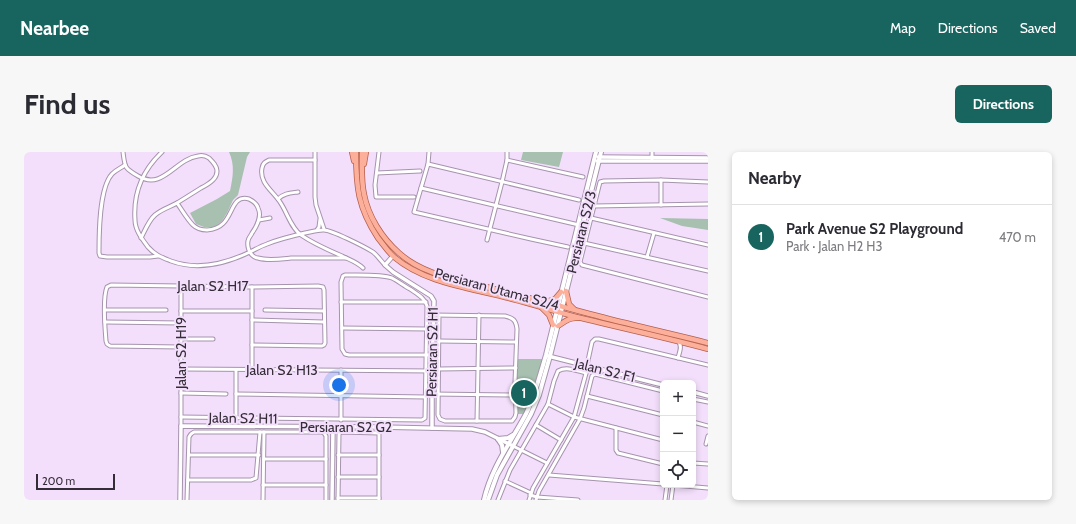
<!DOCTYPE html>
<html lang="en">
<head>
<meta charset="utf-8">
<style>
  body { margin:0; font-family:Cabin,sans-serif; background:#f7f7f7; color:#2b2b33 }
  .controls { position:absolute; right:12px; bottom:12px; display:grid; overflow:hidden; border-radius:6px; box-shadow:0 2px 6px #0003 }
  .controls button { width:36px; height:36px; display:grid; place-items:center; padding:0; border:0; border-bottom:1px solid #e1e1e2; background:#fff; color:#2b2b33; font:20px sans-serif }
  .scale { position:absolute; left:12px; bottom:10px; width:79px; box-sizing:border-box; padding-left:4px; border:2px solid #342c37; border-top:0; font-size:11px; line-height:14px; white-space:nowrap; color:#342c37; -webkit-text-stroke:3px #f3dffb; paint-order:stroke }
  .you { position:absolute; left:315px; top:233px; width:14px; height:14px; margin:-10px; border:3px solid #fff; border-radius:50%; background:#1a73e8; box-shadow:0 0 0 6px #1a73e833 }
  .badge { display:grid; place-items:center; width:26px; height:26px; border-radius:50%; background:#186560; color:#fff; font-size:13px; font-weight:700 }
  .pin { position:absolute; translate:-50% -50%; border:2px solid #fff; box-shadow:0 1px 4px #0006 }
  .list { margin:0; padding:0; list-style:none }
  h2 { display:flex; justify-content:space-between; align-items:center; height:52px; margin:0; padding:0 16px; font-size:17px }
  h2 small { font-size:13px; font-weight:400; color:#7c7c81 }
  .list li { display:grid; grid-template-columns:26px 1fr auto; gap:12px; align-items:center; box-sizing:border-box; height:64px; padding:0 16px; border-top:1px solid #e1e1e2 }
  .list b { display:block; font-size:15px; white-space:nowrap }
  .list p { margin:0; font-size:13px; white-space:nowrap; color:#7c7c81 }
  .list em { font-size:13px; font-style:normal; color:#7c7c81 }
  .icon { flex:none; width:22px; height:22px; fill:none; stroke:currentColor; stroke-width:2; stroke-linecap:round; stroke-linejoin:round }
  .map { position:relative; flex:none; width:684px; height:348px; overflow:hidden; border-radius:6px }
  header { display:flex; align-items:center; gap:24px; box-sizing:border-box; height:56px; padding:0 20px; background:#186560; color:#fff }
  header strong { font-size:19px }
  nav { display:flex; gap:22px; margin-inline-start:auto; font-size:14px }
  .intro { display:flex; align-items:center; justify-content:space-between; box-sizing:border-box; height:96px; padding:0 24px }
  h1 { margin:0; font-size:28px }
  .button { padding:10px 18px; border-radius:6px; background:#186560; color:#fff; font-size:14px; font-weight:700 }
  main { display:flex; gap:24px; padding:0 24px }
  aside { flex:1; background:#fff; border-radius:6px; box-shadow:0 2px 6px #0003 }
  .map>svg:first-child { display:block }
  .green { fill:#a7c0b0 }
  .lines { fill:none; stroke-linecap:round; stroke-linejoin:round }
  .minor-casing { stroke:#a693ad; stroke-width:5 }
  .tertiary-casing { stroke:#a693ad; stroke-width:5.5 }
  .secondary-casing { stroke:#a693ad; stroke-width:6 }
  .primary-casing { stroke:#b55f4c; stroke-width:6 }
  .minor { stroke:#fff; stroke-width:3 }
  .tertiary { stroke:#fff; stroke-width:3.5 }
  .secondary { stroke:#fff; stroke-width:4 }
  .primary { stroke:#fcaf9a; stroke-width:4.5 }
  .labels { text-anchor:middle; stroke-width:4; stroke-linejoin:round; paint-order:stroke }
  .street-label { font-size:14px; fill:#342c37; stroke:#f3dffb }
</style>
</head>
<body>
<header>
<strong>Nearbee</strong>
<nav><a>Map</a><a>Directions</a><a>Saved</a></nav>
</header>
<div class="intro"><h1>Find us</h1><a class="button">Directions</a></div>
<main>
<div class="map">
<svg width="684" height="348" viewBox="0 0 684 348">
  <rect width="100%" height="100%" fill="#f3dffb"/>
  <g class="green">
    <path d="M205,0H226L223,5L214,43L209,48L203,61L198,69L191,75H180L172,72L166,61L193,47L206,39C209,25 211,13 205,0Z"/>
    <polygon points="499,0 539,0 535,15 497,8"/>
    <polygon points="636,66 684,67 684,78 658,74"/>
    <polygon points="493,207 519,207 506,252 501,262 492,262 492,229"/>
  </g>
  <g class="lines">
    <g class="minor-casing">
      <g id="minor">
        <path d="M99,0C101,15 100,16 114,24C139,39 151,7 174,4C178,3 182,4 185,6C189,10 193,14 193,19C193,22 192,25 189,28C186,31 181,34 177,36C169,41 161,46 153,51C146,55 138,57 131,63C125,68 121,78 117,86"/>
        <path d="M138,0C119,18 109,41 111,68C111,78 118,87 124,95C131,103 137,105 147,109C174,119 201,112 226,100C232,97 237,94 243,92C255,87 268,84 281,81C287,80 293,78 299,78C306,77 341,95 349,100C353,103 357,109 361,113"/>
        <polyline points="291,0 291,45 292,53 300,77"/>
        <polyline points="355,0 351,33 352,45 390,45"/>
        <polyline points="405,0 404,12 390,60 507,87 544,95"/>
        <polyline points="628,7 628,0"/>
        <path d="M291,8H245C241,10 239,11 238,16C235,31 249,39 256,50C263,60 267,76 277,83C290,92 304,98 318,104C326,108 333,110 339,116"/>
        <polyline points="483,8 559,25"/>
        <polyline points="404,12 555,48"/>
        <path d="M101,13C97,16 92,18 88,22C75,36 75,82 75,101L76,104L83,105H126L134,104"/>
        <polyline points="353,21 396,19"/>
        <polyline points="637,28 637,53"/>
        <polyline points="684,30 637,28 580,29 576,30 556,110 558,113 684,145"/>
        <polyline points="397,36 555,73"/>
        <path d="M254,47C260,41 267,41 274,40"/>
        <path d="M153,51C158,58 163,67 169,73C173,77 178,78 183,78C212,77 203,41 225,47C229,49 233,52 234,56C238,64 233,74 228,81C227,84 224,86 224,89C223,94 225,100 228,103C230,105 232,106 234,106C244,109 257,107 267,106C285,106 304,106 322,106"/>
        <polyline points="570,54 684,52"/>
        <polyline points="567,66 684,93"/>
        <polyline points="235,68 246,66"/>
        <polyline points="293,78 295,75 296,67"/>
        <polyline points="463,88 478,30 483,8 483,0"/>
        <polyline points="560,91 684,119"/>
        <polyline points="623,105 630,81"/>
        <polyline points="157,134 157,274"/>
        <polyline points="317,150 402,150"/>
        <polyline points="81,158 142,158"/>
        <polyline points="241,158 300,159"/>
        <polyline points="157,159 228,159"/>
        <path d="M409,163L481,164C489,166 492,168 493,177L491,230L492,261L491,265L488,269H421L416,267L414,263L415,163"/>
        <polyline points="228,168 300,170"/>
        <polyline points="81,170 157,171"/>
        <polyline points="318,176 403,177"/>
        <polyline points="157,187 189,187"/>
        <polyline points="415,189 492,190"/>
        <path d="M157,195L86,194L83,192L82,189C81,175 78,147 83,135L87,133L228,135L294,134L299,135L300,138L301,191L300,193L298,194L228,193"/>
        <path d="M654,206C655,201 659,194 654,189"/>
        <polyline points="563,213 568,190 571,187 575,187 684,213"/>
        <polyline points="157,217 408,219"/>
        <polyline points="415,217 492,216"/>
        <polyline points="228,218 228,135"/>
        <polyline points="157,241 202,242"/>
        <polyline points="212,242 402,245"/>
        <polyline points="408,242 491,243"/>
        <polyline points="563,244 639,263"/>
        <polyline points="669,247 684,250"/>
        <polyline points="524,252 550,265 639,288"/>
        <path d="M157,265L398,268L401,266L403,154C401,146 393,142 386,137C380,134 374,129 368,126C358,122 332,123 321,123L319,124L317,130L318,197L321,202L325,203H408"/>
        <polyline points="212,266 212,218"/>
        <polyline points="317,268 317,218"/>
        <polyline points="453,269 455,163"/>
        <polyline points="669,270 684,274"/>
        <polyline points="512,273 537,288"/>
        <polyline points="355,275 355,348"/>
        <polyline points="592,276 592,298 594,301 639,312"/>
        <polyline points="682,292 684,284"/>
        <polyline points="489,294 523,311"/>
        <polyline points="165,303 235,303"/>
        <polyline points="314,303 355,303"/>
        <polyline points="240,307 302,307"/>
        <polyline points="669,311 684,312"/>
        <polyline points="525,323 639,332"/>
        <polyline points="314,325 355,325"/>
        <polyline points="164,328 227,328 232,326 236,280"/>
        <polyline points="481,329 507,341"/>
        <polyline points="239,333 302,333"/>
        <polyline points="649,333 684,336"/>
        <polyline points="506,343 513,345 554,348"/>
        <polyline points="314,346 355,346"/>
        <polyline points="163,348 165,285 167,282 170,280 297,280 300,281 302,284 302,348"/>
        <polyline points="239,348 240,280"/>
        <polyline points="314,348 315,282 317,280 355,281"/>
        <path d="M474,348L486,318L524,252L530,229L534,219C543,214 553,219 562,221"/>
        <polyline points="505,348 509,336 550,265 564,214"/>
        <polyline points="512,348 515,339 556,267 560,256 568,224 571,222 639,239"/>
        <polyline points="641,348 643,333"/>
        <polyline points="647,348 649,333"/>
      </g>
    </g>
    <g class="tertiary-casing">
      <g id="tertiary">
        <polyline points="574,5 684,6"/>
        <polyline points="573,9 684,9"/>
        <polyline points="369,104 361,113 369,120 407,144 410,149 408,219 408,276"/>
        <polyline points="524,204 639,233"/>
        <polyline points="669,240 684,244"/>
        <polyline points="156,348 157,274 355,275 448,277 461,280 489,294"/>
        <polyline points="308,348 309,275"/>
      </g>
    </g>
    <g class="secondary-casing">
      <g id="secondary">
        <polyline points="474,287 484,286 489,283"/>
        <polyline points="474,287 478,293 479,300"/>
        <path d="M460,348C467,316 487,290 502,262C511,243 516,223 522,203L572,0"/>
        <polyline points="464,348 473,323 507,262 515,243 526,204 577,0"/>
      </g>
    </g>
    <g class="primary-casing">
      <g id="primary">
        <polyline points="328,0 330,9"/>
        <path d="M332,0C332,35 334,56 354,86C359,92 364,100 370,105C402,132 448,136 488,147C512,153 536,161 561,167C602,177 643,186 684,197"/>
        <path d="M338,0C338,14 337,28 340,42C344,64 358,86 375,101C395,119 421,125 446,131C463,135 480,139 496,144C532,152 566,163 602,171C629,178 657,184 684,191"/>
        <polyline points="340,12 342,0"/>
        <polyline points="542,139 545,152 550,157"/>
        <polyline points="521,150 531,147 537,140"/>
        <polyline points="518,156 525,163 529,173"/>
        <path d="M534,174C540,170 546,165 554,166"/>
      </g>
    </g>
    <use href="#minor" class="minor"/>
    <use href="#tertiary" class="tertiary"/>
    <use href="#secondary" class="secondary"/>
    <use href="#primary" class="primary"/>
  </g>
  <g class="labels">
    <g class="street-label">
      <text transform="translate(557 80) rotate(-76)" y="5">Persiaran S2/3</text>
      <text x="189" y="139">Jalan S2 H17</text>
      <text transform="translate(473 137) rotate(15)" y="5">Persiaran Utama S2/4</text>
      <text transform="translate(408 200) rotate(-89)" y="5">Persiaran S2 H1</text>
      <text transform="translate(157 201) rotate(-90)" y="5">Jalan S2 H19</text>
      <text x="258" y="223">Jalan S2 H13</text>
      <text transform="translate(581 218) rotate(14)" y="5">Jalan S2 F1</text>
      <text transform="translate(219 266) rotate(1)" y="5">Jalan S2 H11</text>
      <text x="322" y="280">Persiaran S2 G2</text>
    </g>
  </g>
</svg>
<div class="controls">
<button>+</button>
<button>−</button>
<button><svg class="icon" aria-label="locate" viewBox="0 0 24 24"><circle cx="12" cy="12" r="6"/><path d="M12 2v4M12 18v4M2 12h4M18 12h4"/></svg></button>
</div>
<div class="scale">200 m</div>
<div class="you"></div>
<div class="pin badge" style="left:500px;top:241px">1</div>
</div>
<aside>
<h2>Nearby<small></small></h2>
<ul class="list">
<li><span class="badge">1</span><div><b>Park Avenue S2 Playground</b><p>Park · Jalan H2 H3</p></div><em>470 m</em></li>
</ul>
</aside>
</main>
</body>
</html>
